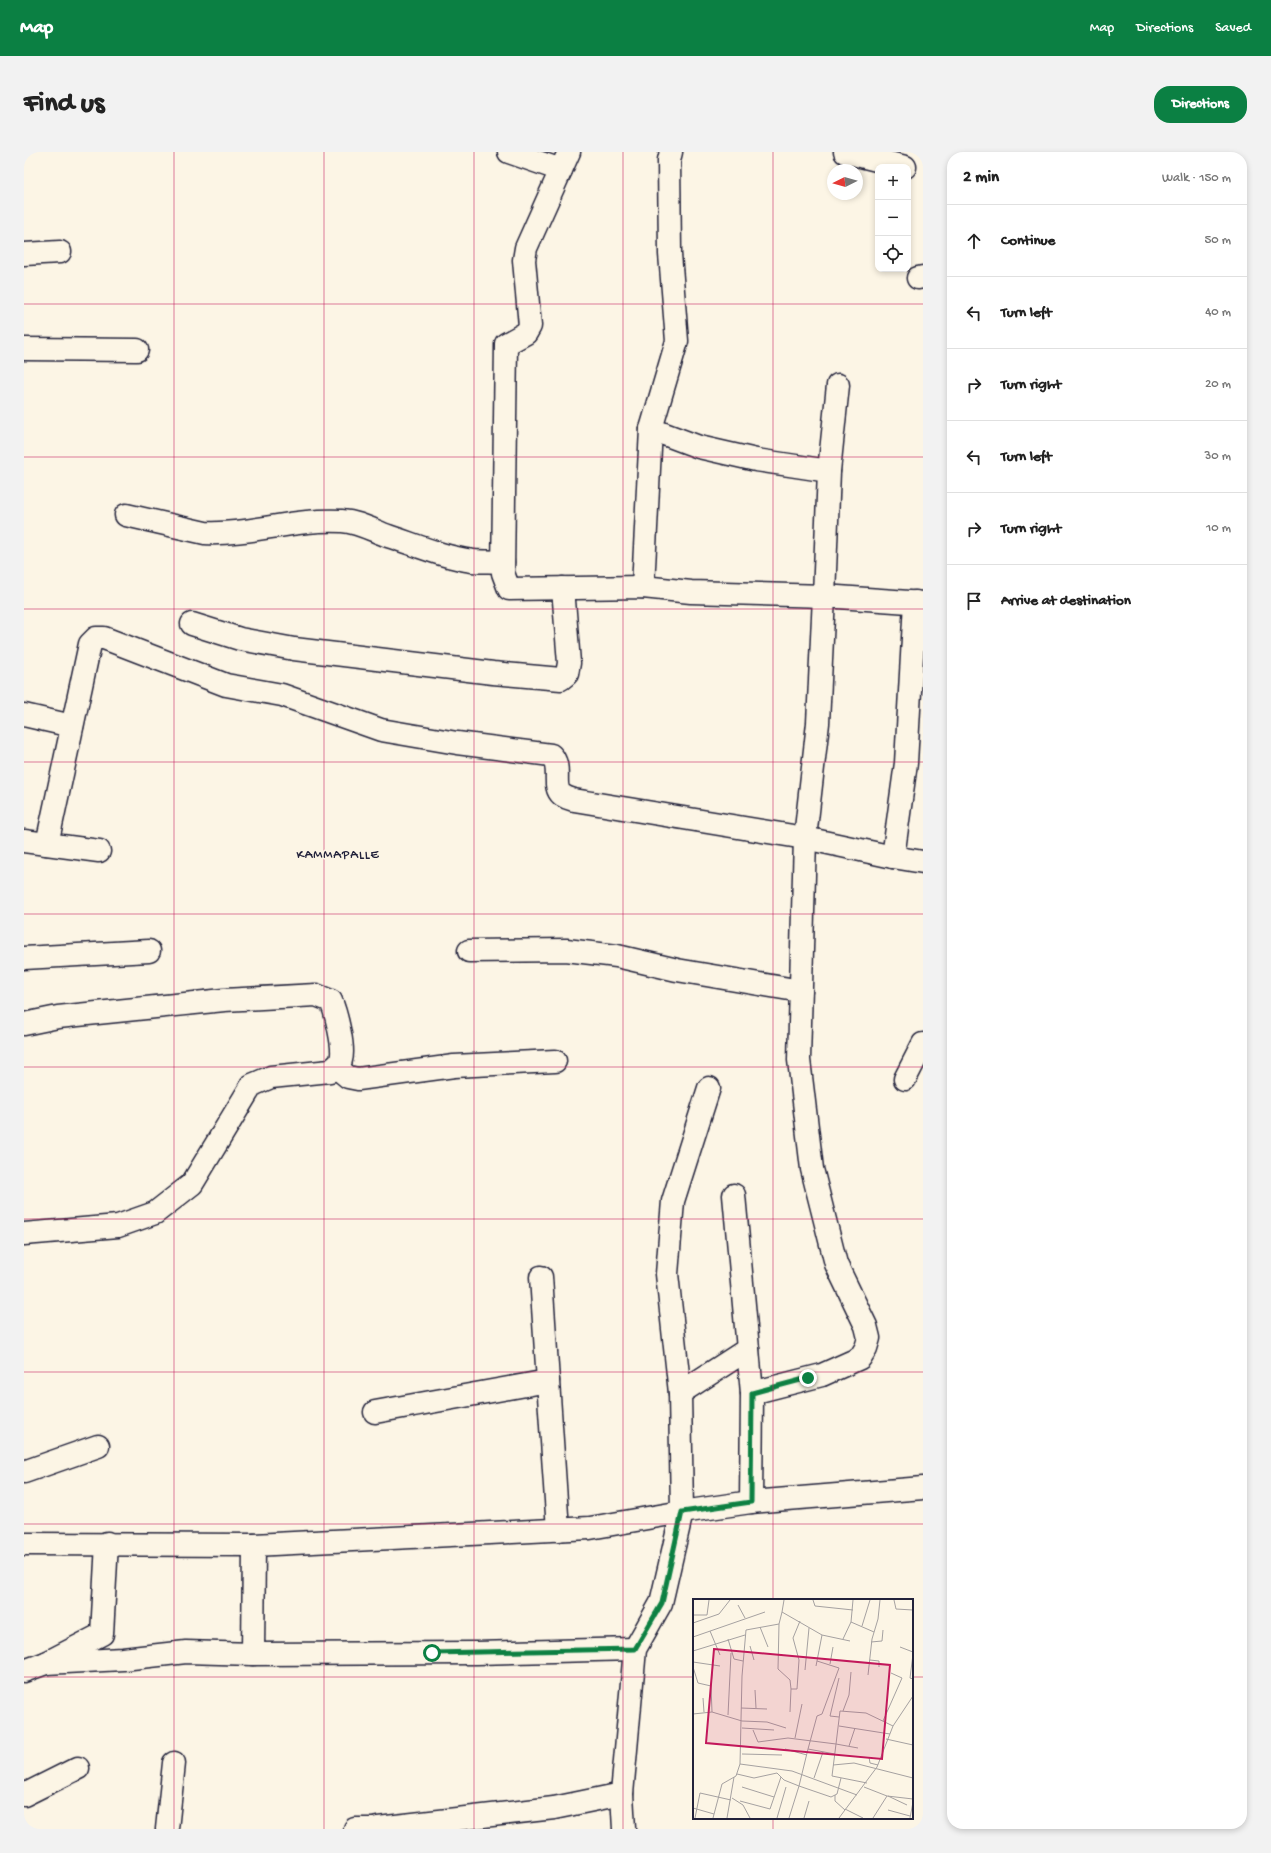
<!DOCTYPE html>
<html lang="en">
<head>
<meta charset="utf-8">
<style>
  body { margin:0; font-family:"Gochi Hand",sans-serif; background:#f2f2f2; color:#222 }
  .controls { position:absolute; right:12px; top:12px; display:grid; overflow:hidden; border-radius:8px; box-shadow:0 2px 6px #0003 }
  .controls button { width:36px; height:36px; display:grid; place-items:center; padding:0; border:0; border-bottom:1px solid #e0e0e0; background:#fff; color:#222; font:20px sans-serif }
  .compass { position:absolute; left:803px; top:12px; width:36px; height:36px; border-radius:50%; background:#fff; box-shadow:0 2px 6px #0003; rotate:265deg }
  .stop { position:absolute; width:12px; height:12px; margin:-9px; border:3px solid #0b8043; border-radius:50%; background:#fff }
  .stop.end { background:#0b8043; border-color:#fff; box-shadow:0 1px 4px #0008 }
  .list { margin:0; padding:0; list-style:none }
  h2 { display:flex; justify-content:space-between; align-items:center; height:52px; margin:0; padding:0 16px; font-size:17px }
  h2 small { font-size:13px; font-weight:400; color:#767676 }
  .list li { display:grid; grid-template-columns:26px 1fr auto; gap:12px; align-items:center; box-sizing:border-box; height:72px; padding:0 16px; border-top:1px solid #e0e0e0 }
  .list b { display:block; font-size:15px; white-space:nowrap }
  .list em { font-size:13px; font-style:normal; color:#767676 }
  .icon { flex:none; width:22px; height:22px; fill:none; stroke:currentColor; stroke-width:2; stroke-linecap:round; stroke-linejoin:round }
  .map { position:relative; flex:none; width:899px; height:1677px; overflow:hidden; border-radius:16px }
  header { display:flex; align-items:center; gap:24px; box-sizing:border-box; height:56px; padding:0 20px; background:#0b8043; color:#fff }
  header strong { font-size:19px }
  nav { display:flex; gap:22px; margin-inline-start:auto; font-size:14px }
  .intro { display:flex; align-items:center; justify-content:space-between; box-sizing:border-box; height:96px; padding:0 24px }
  h1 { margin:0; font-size:28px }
  .button { padding:10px 18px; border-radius:16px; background:#0b8043; color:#fff; font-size:14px; font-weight:700 }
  main { display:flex; gap:24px; padding:0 24px }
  aside { flex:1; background:#fff; border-radius:16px; box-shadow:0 2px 6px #0003 }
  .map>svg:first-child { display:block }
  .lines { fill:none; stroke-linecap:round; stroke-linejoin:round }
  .minor-casing { stroke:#22223b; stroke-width:25 }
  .major-casing { stroke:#22223b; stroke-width:25 }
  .minor { stroke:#fcf5e5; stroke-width:22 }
  .major { stroke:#fcf5e5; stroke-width:22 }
  .route { stroke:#0b8043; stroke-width:5 }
  .grid { fill:none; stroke:#c2185b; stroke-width:1; stroke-opacity:0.55 }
  .labels { text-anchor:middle; stroke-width:3; stroke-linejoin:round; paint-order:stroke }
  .neighbourhood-label { font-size:13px; letter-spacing:1px; fill:#22223b; stroke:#fcf5e5 }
  .inset-road { fill:none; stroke:#a5a1a1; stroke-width:1 }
  .view { fill:#c2185b; fill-opacity:0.15; stroke:#c2185b; stroke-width:2 }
  .inset-edge { fill:none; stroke:#22223b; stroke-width:2 }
</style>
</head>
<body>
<header>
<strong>Map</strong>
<nav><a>Map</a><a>Directions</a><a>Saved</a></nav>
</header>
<div class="intro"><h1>Find us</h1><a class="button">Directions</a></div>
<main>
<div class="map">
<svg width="899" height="1677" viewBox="0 0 899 1677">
  <rect width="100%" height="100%" fill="#fcf5e5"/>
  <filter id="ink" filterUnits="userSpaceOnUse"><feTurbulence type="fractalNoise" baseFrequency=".025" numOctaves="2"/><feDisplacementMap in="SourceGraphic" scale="8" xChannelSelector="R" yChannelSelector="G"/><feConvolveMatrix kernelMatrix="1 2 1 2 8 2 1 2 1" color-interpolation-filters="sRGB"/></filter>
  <g filter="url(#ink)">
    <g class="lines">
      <g class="minor-casing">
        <g id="minor">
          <polyline points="485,0 537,18"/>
          <polyline points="545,0 502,96 500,108 506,174 502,181 482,192 479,421 485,437 619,435 667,440 800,444 805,319 814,233"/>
          <polyline points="0,102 36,100"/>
          <polyline points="894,126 899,125"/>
          <polyline points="0,197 113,198"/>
          <polyline points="627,277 675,295 732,308 805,319"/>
          <path d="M102,363L181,381C227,383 272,366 318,369C334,370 348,378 364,384C392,393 419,405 449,409C458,410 469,409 479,410"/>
          <polyline points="619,435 627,277 653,189 646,102 645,8 647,0"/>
          <polyline points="168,472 216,487 270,497 469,521 537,527 543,522 545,511 539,436"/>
          <polyline points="0,563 48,574"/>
          <polyline points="0,689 75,699"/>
          <path d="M23,692L66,492L72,486H80L202,533L258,543L357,578L433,591L527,603C539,615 527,634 538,643C541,645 546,647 550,648L781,686L869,705L882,611L891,450"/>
          <polyline points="869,705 899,710"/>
          <polyline points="445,799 542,798 593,804 653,818 777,839"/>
          <polyline points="0,806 125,799"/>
          <path d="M0,872L34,865L200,848L292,843L307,849C312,861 321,896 317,908C315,913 310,916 306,919L247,925L228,933L168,1032L131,1061L94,1074L0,1082"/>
          <polyline points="312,915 324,925 334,927 430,914 531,909"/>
          <polyline points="881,927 899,892"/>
          <polyline points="710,1043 728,1241 727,1350"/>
          <polyline points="517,1125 534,1378"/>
          <polyline points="656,1241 724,1197"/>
          <polyline points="728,1241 798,1223 836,1206 842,1196 845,1186 842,1174 812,1112 788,1017 775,908 781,686 794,571 800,444 899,451"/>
          <polyline points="351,1260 524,1229"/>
          <polyline points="0,1320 74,1294"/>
          <polyline points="0,1392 230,1393 566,1376 658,1360 727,1350 899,1336"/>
          <polyline points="229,1502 230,1393"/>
          <polyline points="22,1511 99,1507 162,1500 229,1502 453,1501 611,1497"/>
          <polyline points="0,1519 22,1511 78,1482 83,1391"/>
          <polyline points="0,1643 54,1616"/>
          <polyline points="354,1676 530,1656 598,1642"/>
          <polyline points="143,1677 150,1611"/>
          <polyline points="331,1677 354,1677"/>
          <polyline points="600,1677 598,1642 611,1497 637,1451 658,1360 656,1241 643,1122 649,1049 685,936"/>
        </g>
      </g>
      <g class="major-casing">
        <polyline id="major" points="821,0 881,15"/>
      </g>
      <use href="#minor" class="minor"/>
      <use href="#major" class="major"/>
    </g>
  </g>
  <g class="lines" filter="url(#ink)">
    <polyline class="route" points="408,1501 611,1497 638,1451 658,1360 727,1350 728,1241 784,1226"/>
  </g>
  <path class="grid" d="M150,0V1677M300,0V1677M450,0V1677M599,0V1677M749,0V1448M0,152H899M0,305H899M0,457H899M0,610H899M0,762H899M0,915H899M0,1067H899M0,1220H899M0,1372H899M0,1525H670M888,1525H899M749,1666V1677"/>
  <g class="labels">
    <g class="neighbourhood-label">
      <text x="314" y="706">KAMMAPALLE</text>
    </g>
  </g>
  <g transform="translate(669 1447)">
    <rect width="220" height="220" fill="#fcf5e5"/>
    <path class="inset-road" d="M91,1L89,13L129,36L157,42M120,1L122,7L160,11M201,1L203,10L220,11M45,6L52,19M0,16H14L16,1M158,23L181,33M0,24L26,15L37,1M86,25L89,13M169,27L177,1M67,28L75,48M17,32L27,56M0,38L72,13M35,40L41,60L50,62M150,40L158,23L160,1M178,43L189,42L190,31M57,47L61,61M207,48L220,53M0,52L52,36M220,55L217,79L220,80M177,61L186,62V68M124,62L146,69L129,115L124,117L115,150L142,155M0,63L27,67M137,65L140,48M123,67L129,36M0,68L5,84L18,87L20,65M112,71L116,29M175,76L179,40L185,20L187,1M146,79L137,117L146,118M18,87L19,113M62,91L63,109M10,99L11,113M48,109L74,110M150,112L156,96L158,73M97,113L98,90M0,115L19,113L49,122L74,123L93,129M35,116L38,54M190,122L209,79L198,74M146,127L197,135M49,129L81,131M60,131L65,143L95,139L143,145L139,177L174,184M102,139L109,105M193,140L220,146M156,147L162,129M165,149L143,145L147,112L173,114L200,127M92,150L114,156M49,155L89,156M176,158L177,164L185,166M47,165L99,172L164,196M140,166L161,164L220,179M44,175L61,179L84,174L91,181L106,187L115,150M121,179L130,153M49,188L81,198M171,188L194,197L220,200M142,196V202L152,211M195,197L214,206M39,199L50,206L57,219M47,202L77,210L88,178M0,209L21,215M152,210L170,219M195,211L217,217M2,219L7,194L38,201M20,219L29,185L43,177L47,165L49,77L53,31L86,25L85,70L97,81L98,90H104L106,61L100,39L107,22M34,219L41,178M84,219L93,188M96,219L106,187L138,198L144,195L148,179M111,219L116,202M146,219L184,168L200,127L220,97M180,219L194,197M217,219L220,203"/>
    <path class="view" d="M21,50L197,66L189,160L13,144Z"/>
    <rect width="220" height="220" class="inset-edge"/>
  </g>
</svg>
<div class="controls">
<button>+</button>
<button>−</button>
<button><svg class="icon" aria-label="locate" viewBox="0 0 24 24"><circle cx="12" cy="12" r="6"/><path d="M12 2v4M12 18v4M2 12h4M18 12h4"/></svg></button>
</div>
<svg class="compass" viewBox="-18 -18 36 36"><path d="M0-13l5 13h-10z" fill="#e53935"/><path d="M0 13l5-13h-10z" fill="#767676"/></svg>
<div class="stop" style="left:408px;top:1501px"></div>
<div class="stop end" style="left:784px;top:1226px"></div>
</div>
<aside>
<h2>2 min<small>Walk · 150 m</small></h2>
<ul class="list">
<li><svg class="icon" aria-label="ahead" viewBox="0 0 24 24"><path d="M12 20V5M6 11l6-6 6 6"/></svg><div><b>Continue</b></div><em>50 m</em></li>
<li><svg class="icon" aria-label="left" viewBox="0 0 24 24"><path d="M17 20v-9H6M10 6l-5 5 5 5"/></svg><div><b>Turn left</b></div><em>40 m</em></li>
<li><svg class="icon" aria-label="right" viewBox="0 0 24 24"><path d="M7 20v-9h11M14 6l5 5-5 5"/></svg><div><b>Turn right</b></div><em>20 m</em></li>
<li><svg class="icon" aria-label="left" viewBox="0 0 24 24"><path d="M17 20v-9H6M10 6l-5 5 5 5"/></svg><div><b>Turn left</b></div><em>30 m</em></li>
<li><svg class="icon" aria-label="right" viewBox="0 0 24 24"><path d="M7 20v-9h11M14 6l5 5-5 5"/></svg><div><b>Turn right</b></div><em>10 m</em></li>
<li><svg class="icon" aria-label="arrive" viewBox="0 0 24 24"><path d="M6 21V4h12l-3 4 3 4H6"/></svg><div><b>Arrive at destination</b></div></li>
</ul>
</aside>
</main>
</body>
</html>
